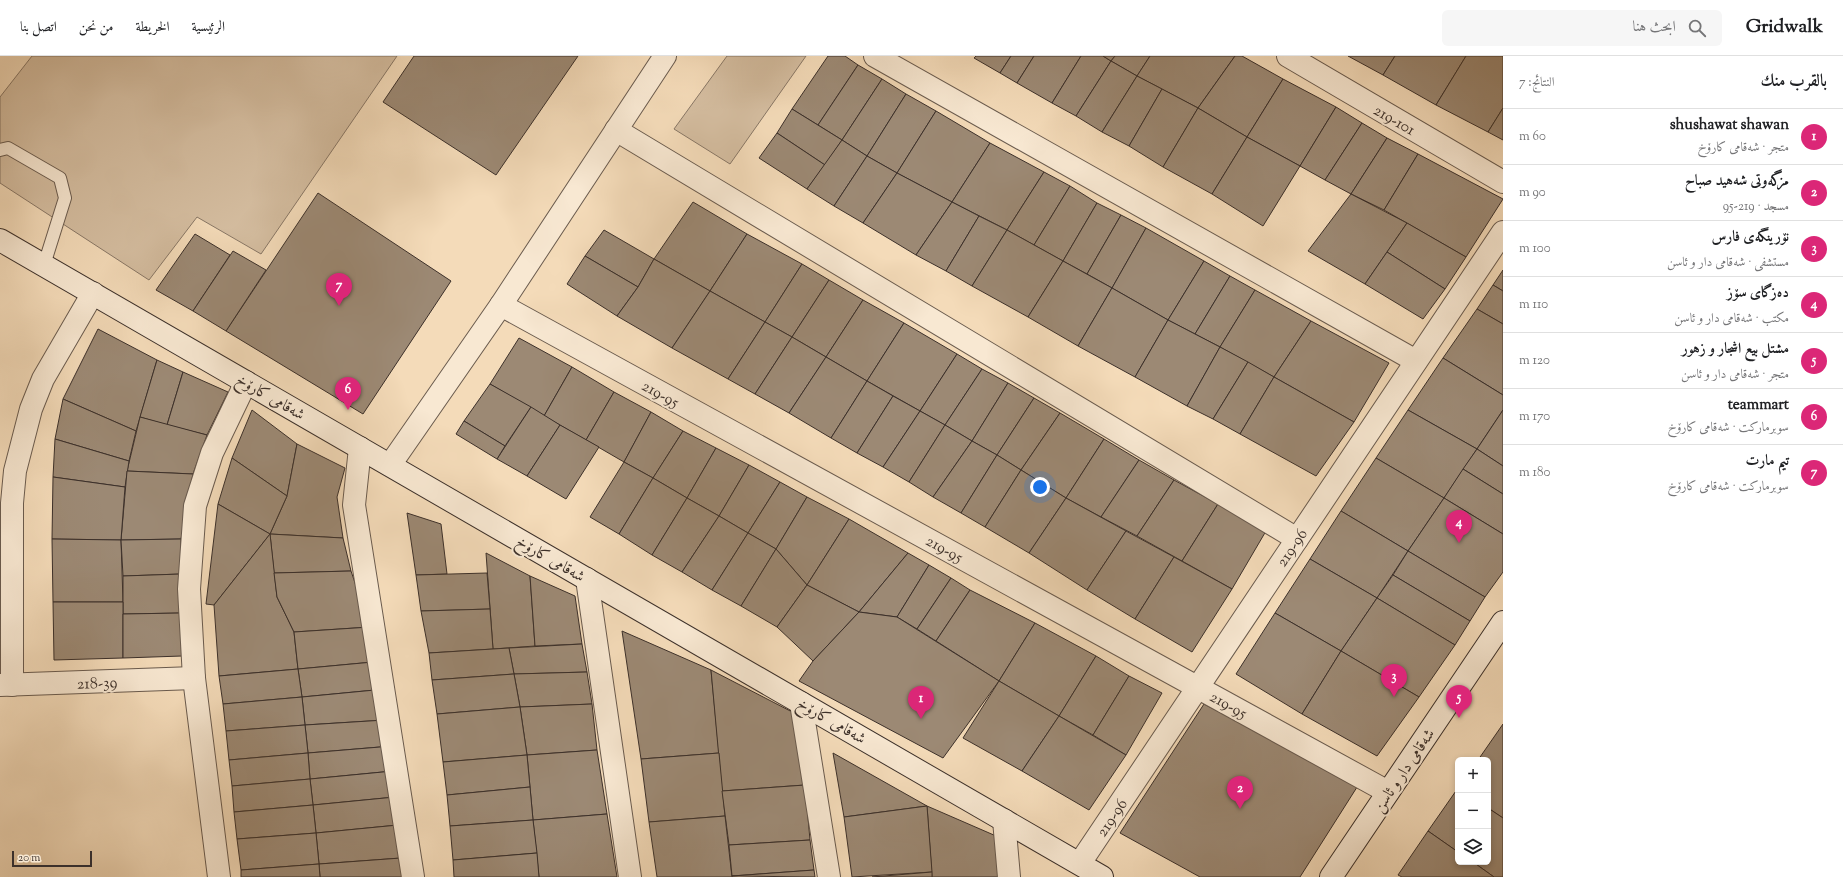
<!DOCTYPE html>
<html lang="ar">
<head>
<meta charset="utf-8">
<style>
  body { margin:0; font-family:"Sorts Mill Goudy",Amiri,serif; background:#f6f6f6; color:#202124; direction:rtl }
  .controls { position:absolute; right:12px; bottom:12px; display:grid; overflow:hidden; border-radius:6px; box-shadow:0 2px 6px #0003 }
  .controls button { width:36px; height:36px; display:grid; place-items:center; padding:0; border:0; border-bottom:1px solid #e0e0e0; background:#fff; color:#202124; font:20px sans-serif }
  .scale { position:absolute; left:12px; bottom:10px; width:80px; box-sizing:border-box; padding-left:4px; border:2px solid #3c302a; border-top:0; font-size:11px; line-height:14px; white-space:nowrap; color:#3c302a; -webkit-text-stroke:3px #f8e8d2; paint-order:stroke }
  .you { position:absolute; left:1040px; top:431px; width:14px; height:14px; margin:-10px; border:3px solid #fff; border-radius:50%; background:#1a73e8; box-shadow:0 0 0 6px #1a73e833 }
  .badge { display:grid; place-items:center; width:26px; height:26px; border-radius:50%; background:#db2777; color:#fff; font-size:13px; font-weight:700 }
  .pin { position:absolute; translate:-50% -33px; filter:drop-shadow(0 1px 2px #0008) }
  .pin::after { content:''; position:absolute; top:21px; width:14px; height:12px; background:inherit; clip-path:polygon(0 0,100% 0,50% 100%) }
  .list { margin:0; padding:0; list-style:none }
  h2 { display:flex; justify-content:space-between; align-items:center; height:52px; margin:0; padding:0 16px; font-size:17px }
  h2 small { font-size:13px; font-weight:400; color:#757577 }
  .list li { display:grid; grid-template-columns:26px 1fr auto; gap:12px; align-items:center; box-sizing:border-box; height:56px; padding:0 16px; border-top:1px solid #e0e0e0 }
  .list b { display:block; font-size:15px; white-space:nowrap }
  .list p { margin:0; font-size:13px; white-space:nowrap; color:#757577 }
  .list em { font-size:13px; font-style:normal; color:#757577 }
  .icon { flex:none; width:22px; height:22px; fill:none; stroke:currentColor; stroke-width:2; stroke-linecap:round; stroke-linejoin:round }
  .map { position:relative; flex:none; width:1503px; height:821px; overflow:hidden; direction:ltr }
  header { display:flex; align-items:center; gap:24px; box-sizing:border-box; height:56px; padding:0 20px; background:#fff; border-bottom:1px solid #e0e0e0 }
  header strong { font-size:19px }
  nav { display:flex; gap:22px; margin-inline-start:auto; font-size:14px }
  .search { width:280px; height:36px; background:#f6f6f6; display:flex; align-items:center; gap:10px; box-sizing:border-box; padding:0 14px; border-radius:6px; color:#757577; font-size:15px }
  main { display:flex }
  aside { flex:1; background:#fff }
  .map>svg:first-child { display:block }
  .green { fill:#d5bea1; stroke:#876 }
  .building { fill:#9c8974; stroke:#3c302a }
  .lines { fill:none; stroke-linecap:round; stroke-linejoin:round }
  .lane-casing { stroke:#6a5b4e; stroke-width:14 }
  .street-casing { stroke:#6a5b4e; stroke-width:24 }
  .secondary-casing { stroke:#3c302a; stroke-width:24 }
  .lane { stroke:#f8e8d2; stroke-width:12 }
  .street { stroke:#f8e8d2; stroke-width:22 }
  .secondary { stroke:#f8e8d2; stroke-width:22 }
  .labels { text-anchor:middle; stroke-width:4; stroke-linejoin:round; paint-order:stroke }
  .street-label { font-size:16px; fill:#3c302a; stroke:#f8e8d2 }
</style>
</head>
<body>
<header>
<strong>Gridwalk</strong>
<div class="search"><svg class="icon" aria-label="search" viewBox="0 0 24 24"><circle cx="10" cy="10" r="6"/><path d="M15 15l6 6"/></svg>ابحث هنا</div>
<nav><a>الرئيسية</a><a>الخريطة</a><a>من نحن</a><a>اتصل بنا</a></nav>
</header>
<main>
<aside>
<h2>بالقرب منك<small>النتائج: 7</small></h2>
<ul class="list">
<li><span class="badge">1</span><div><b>shushawat shawan</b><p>متجر · شەقامی کارۆخ</p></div><em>60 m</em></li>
<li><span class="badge">2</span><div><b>مزگه‌وتی شه‌هید صباح</b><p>مسجد · 219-95</p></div><em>90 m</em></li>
<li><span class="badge">3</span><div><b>نۆرینگەی فارس</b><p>مستشفى · شەقامی دار و ئاسن</p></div><em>100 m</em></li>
<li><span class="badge">4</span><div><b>دەزگای سۆز</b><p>مكتب · شەقامی دار و ئاسن</p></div><em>110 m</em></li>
<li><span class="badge">5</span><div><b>مشتل بيع اشجار و زهور</b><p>متجر · شەقامی دار و ئاسن</p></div><em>120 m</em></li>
<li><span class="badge">6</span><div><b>teammart</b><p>سوبرماركت · شەقامی کارۆخ</p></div><em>170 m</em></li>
<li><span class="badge">7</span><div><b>تيم مارت</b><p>سوبرماركت · شەقامی کارۆخ</p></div><em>180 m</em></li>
</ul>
</aside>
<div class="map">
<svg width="1503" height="821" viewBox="0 0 1503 821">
  <rect width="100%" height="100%" fill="#f4dbb9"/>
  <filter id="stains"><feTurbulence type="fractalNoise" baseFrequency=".005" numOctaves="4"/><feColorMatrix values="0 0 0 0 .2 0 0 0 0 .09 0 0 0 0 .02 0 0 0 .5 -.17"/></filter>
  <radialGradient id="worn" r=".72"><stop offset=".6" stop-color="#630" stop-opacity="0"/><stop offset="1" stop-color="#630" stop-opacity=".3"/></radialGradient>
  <g class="green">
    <polygon points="32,0 397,0 261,198 197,161 149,224 0,127 0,41"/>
    <polygon points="727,0 806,0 730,108 674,73"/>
  </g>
  <g class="building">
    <polygon points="414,0 578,0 496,119 383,46"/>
    <polygon points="828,0 845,0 858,9 818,69 792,53"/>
    <polygon points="976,0 1011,0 1000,17 974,2"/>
    <polygon points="1011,0 1034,0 1017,27 1000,17"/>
    <polygon points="1034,0 1081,0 1052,47 1017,27"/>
    <polygon points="1081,0 1103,0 1111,5 1076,60 1052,47"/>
    <polygon points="1103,0 1115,0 1111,5"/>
    <polygon points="1115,0 1150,0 1137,20 1111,5"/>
    <polygon points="1150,0 1235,0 1198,52 1137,20"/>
    <polygon points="1235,0 1242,0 1283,23 1247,81 1198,52"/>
    <polygon points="1348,0 1395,0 1383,19"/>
    <polygon points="1395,0 1466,0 1436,49 1383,19"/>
    <polygon points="1466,0 1503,0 1503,52 1488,76 1436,49"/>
    <polygon points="1111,5 1137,20 1102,76 1076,60"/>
    <polygon points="858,9 882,23 842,84 818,69"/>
    <polygon points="1137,20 1162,33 1129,90 1102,76"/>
    <polygon points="882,23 906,38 867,100 842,84"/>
    <polygon points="1283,23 1336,51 1300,110 1247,81"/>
    <polygon points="1162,33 1198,52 1163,111 1129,90"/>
    <polygon points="906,38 936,55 897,117 867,100"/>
    <polygon points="1336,51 1362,67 1325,124 1300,110"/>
    <polygon points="1198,52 1247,81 1212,138 1163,111"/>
    <polygon points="1503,52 1503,84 1488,76"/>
    <polygon points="792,53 842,84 825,109 777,77"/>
    <polygon points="936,55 990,87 952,146 897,117"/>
    <polygon points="1362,67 1387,82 1351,138 1325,124"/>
    <polygon points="777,77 825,109 807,133 759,102"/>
    <polygon points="1247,81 1300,110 1263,170 1212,138"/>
    <polygon points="1387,82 1418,98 1384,154 1351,138"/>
    <polygon points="842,84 867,100 834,150 807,133"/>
    <polygon points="990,87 1044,116 1007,174 952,146"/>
    <polygon points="1418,98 1503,143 1466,201 1384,154"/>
    <polygon points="867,100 897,117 863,167 834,150"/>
    <polygon points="1044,116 1070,130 1034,189 1007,174"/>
    <polygon points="897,117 952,146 916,199 863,167"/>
    <polygon points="1070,130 1097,147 1063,205 1034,189"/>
    <polygon points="318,137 451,225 363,358 226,275"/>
    <polygon points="1351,138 1407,167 1365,228 1308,195"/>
    <polygon points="693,146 747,178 710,235 654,203"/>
    <polygon points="952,146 979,160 946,215 916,199"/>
    <polygon points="1097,147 1121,159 1087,218 1063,205"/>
    <polygon points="1121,159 1146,172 1112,232 1087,218"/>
    <polygon points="979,160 1007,174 972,230 946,215"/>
    <polygon points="1407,167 1466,201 1445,233 1387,196"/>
    <polygon points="1146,172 1204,205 1168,264 1112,232"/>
    <polygon points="604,174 654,203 638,231 585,200"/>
    <polygon points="1007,174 1063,205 1028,261 972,230"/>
    <polygon points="195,178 230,199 193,255 156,234"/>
    <polygon points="747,178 802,208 765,266 710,235"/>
    <polygon points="233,195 266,214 226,275 193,255"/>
    <polygon points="1387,196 1445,233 1423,263 1365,228"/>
    <polygon points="585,200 638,231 617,260 567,228"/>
    <polygon points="654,203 710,235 672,292 617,260 638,231"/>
    <polygon points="1063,205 1112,232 1078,290 1028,261"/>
    <polygon points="1204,205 1230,220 1195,278 1168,264"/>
    <polygon points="802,208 829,224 792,281 765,266"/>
    <polygon points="1503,214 1503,235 1493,229"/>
    <polygon points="1230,220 1255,234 1220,291 1195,278"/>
    <polygon points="829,224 863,244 826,301 792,281"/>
    <polygon points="1493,229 1503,235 1503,268 1477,253"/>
    <polygon points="1112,232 1168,264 1135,321 1078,290"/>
    <polygon points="1255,234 1311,265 1274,321 1220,291"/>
    <polygon points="710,235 765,266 728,323 672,292"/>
    <polygon points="863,244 904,267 867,325 826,301"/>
    <polygon points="1477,253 1503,268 1503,339 1443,302"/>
    <polygon points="1168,264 1220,291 1187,350 1135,321"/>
    <polygon points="1311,265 1389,307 1354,366 1274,321"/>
    <polygon points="765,266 792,281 755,338 728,323"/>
    <polygon points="904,267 957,298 920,355 867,325"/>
    <polygon points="98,273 157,304 136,375 63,343"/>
    <polygon points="792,281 826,301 789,357 755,338"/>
    <polygon points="519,282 572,311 544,360 490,328"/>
    <polygon points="1220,291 1248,306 1213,363 1187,350"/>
    <polygon points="957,298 982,313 945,369 920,355"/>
    <polygon points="826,301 867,325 831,382 789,357"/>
    <polygon points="1443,302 1503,339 1503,354 1477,393 1408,354"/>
    <polygon points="157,304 183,316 167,369 140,361"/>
    <polygon points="1248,306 1274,321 1240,378 1213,363"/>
    <polygon points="572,311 614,336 586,384 544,360"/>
    <polygon points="982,313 1008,327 972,385 945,369"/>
    <polygon points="183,316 228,336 207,379 167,369"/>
    <polygon points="1274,321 1354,366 1316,420 1240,378"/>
    <polygon points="867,325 893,340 857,397 831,382"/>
    <polygon points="1008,327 1034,342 997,399 972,385"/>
    <polygon points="490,328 531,351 505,390 464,365"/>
    <polygon points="614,336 651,356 624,406 586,384"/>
    <polygon points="893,340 920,355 883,411 857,397"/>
    <polygon points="1034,342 1060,357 1021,414 997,399"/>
    <polygon points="63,343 136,375 129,405 55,383"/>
    <polygon points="531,351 560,369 527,420 497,403"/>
    <polygon points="252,354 297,388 287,440 232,402"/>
    <polygon points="1408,354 1477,393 1444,442 1376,402"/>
    <polygon points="1503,354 1503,410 1477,393"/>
    <polygon points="920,355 945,369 909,426 883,411"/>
    <polygon points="651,356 683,375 653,422 624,406"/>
    <polygon points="1060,357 1104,383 1066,442 1021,414"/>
    <polygon points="140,361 207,379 193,418 127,415"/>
    <polygon points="464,365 505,390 497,403 456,378"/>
    <polygon points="560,369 599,391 566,443 527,420"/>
    <polygon points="945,369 972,385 933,441 909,426"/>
    <polygon points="683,375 716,392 687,442 653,422"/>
    <polygon points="55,383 129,405 125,431 53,421"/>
    <polygon points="1104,383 1139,404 1101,461 1066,442"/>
    <polygon points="972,385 997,399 961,457 933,441"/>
    <polygon points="297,388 345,412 337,441 343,482 270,478 287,440"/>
    <polygon points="716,392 749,409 719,460 687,442"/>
    <polygon points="1477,393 1503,410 1503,438 1463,413"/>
    <polygon points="997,399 1021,414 985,471 961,457"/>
    <polygon points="232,402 287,440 270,478 218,448"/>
    <polygon points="1376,402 1444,442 1408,495 1341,455"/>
    <polygon points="1139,404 1174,424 1137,480 1101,461"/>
    <polygon points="624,406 653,422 619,478 590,461"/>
    <polygon points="749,409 780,426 748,477 719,460"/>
    <polygon points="1463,413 1503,438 1503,478 1444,442"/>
    <polygon points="1021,414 1066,442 1029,497 985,471"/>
    <polygon points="127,415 193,418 181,483 121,484"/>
    <polygon points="53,421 125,431 121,484 52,483"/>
    <polygon points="653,422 687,442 652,499 619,478"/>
    <polygon points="1174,424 1218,448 1182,505 1137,480"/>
    <polygon points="780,426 807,441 776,493 748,477"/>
    <polygon points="807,441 849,463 807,529 776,493"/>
    <polygon points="687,442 719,460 682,516 652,499"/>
    <polygon points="1066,442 1126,475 1087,534 1029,497"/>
    <polygon points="1444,442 1503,478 1503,516 1485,541 1408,495"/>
    <polygon points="218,448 270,478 214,549 206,548"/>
    <polygon points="1218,448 1266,475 1232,533 1182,505"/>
    <polygon points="1341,455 1408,495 1377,542 1310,503"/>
    <polygon points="407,457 441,468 447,518 416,519"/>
    <polygon points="719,460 748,477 712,534 682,516"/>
    <polygon points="849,463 908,497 859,556 807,529"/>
    <polygon points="1126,475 1174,501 1135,563 1087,534"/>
    <polygon points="748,477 776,493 741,550 712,534"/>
    <polygon points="270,478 343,482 351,515 274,517"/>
    <polygon points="270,478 277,541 294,576 298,613 219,620 214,549"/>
    <polygon points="52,483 121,484 123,546 53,546"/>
    <polygon points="181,483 181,518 123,520 121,484"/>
    <polygon points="776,493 807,529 777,571 741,550"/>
    <polygon points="1408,495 1485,541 1470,565 1393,519"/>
    <polygon points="486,497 530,520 535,590 493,593"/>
    <polygon points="908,497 929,509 897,561 859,556"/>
    <polygon points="1174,501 1232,533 1192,596 1135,563"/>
    <polygon points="1310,503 1377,542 1341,595 1275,557"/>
    <polygon points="929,509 951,522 917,573 897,561"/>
    <polygon points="351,515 370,571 294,576 277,541 274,517"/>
    <polygon points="487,517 490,553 421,555 416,519"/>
    <polygon points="181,518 181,557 123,558 123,520"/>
    <polygon points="1393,519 1470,565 1455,589 1377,542"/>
    <polygon points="530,520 575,540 582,588 535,590"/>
    <polygon points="951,522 970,534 936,585 917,573"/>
    <polygon points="807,529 859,556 813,605 777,571"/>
    <polygon points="970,534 1035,567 999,625 936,585"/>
    <polygon points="1377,542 1455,589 1419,641 1341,595"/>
    <polygon points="53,546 123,546 123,602 54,604"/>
    <polygon points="490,553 493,593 429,597 421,555"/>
    <polygon points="859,556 897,561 999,625 943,702 799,625 813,605"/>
    <polygon points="181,557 182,600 123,602 123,558"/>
    <polygon points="1275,557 1341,595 1302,658 1236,618"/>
    <polygon points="1035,567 1096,600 1059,660 999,625"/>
    <polygon points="370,571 373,606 298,613 294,576"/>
    <polygon points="622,575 711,614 719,697 641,703"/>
    <polygon points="582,588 587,616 514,618 509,592"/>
    <polygon points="509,592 514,618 432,624 429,597"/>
    <polygon points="1341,595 1419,641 1377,700 1302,658"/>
    <polygon points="1096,600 1129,620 1093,679 1059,660"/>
    <polygon points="373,606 375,634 302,641 298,613"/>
    <polygon points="298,613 302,641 223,648 219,620"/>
    <polygon points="711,614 798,659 805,729 722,735"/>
    <polygon points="587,616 592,648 520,651 514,618"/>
    <polygon points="514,618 520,651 437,658 432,624"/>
    <polygon points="1129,620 1162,637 1126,699 1093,679"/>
    <polygon points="999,625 1059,660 1022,715 963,682"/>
    <polygon points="375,634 385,664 305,669 302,641"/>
    <polygon points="302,641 305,669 226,675 223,648"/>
    <polygon points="592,648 597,694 527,699 520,651"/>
    <polygon points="1204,648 1359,728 1300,821 1200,821 1120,777"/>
    <polygon points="520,651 527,699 443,706 437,658"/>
    <polygon points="1059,660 1126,699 1089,754 1022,715"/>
    <polygon points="385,664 392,690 308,697 305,669"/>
    <polygon points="1503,668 1503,762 1488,752 1488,704 1478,704"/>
    <polygon points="305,669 308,697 229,704 226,675"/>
    <polygon points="392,690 393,715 310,723 308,697"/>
    <polygon points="597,694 607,758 533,764 527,699"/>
    <polygon points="308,697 310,723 232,730 229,704"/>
    <polygon points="719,697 725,760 649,766 641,703"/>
    <polygon points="833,697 927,750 844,761"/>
    <polygon points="527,699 530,731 447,739 443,706"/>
    <polygon points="393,715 395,741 313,749 310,723"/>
    <polygon points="310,723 313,749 234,756 232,730"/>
    <polygon points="805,729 810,784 729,789 722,735"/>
    <polygon points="530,731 533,764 450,770 447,739"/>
    <polygon points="1458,732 1458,796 1428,775"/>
    <polygon points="395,741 398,769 316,777 313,749"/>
    <polygon points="313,749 316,777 237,783 234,756"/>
    <polygon points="927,750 1003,783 1006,821 932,821"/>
    <polygon points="927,750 932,816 852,821 844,761"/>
    <polygon points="1488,752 1503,762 1503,821 1494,821 1473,806 1488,806"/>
    <polygon points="607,758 617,821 539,821 533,764"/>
    <polygon points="725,760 732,821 657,821 649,766"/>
    <polygon points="533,764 537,797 453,804 450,770"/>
    <polygon points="398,769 401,802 319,808 316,777"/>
    <polygon points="1428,775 1458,796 1458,806 1473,806 1494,821 1402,821 1398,819"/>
    <polygon points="316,777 319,808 241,814 237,783"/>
    <polygon points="810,784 814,814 732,820 729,789"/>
    <polygon points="537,797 539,821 454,821 453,804"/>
    <polygon points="401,802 402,821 320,821 319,808"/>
    <polygon points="319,808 320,821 241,821 241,814"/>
    <polygon points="814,814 815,821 732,820"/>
    <polygon points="932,816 932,821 872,821"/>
  </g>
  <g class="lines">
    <g class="lane-casing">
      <polyline id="lane" points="0,94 8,92 60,122 65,142 44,209"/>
    </g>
    <g class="street-casing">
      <g id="street">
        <polyline points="875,0 1416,305"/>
        <polyline points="1288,0 1503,126"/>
        <polyline points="616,74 1297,483"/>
        <polyline points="501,249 1388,736"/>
        <polyline points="360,392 354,449 413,821"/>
        <polyline points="390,409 501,249 665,0"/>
        <polyline points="587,523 630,821"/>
        <polyline points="0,629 194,622"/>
        <polyline points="12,629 12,447 15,415 31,353 43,323 93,237"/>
        <polyline points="801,647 829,821"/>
        <polyline points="1004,764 1009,821"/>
        <polyline points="1080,807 1503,176"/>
        <polyline points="219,821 194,622 189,533 195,450 212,397 246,326"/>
      </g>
    </g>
    <g class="secondary-casing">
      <g id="secondary">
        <polyline points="0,184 1102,821"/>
        <polyline points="1331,821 1503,566"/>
      </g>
    </g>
    <use href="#lane" class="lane"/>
    <use href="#street" class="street"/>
    <use href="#secondary" class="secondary"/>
  </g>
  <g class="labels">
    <g class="street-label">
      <text transform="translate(1395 63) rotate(30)" y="6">219-101</text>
      <text transform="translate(661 337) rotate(29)" y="6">219-95</text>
      <text transform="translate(271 340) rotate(30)" y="6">شەقامی کارۆخ</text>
      <text transform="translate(1291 491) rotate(-56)" y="6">219-96</text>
      <text transform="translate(945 492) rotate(29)" y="6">219-95</text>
      <text transform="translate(551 502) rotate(30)" y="6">شەقامی کارۆخ</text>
      <text transform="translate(97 626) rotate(-2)" y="6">218-39</text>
      <text transform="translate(1229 648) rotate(29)" y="6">219-95</text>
      <text transform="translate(832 664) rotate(30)" y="6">شەقامی کارۆخ</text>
      <text transform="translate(1403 714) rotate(-56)" y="6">شەقامی دار و ئاسن</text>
      <text transform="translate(1111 761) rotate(-56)" y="6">219-96</text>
    </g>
  </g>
  <rect width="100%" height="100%" filter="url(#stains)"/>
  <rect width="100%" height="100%" fill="url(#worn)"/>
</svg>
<div class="controls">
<button>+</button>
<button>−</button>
<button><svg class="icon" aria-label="layers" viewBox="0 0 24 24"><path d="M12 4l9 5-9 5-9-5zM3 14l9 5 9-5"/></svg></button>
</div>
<div class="scale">20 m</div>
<div class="you"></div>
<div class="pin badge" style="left:921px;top:663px">1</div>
<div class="pin badge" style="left:1240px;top:753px">2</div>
<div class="pin badge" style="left:1394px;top:641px">3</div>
<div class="pin badge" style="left:1459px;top:487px">4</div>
<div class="pin badge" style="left:1459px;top:662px">5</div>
<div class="pin badge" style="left:348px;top:354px">6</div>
<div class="pin badge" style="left:339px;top:250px">7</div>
</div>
</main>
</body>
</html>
